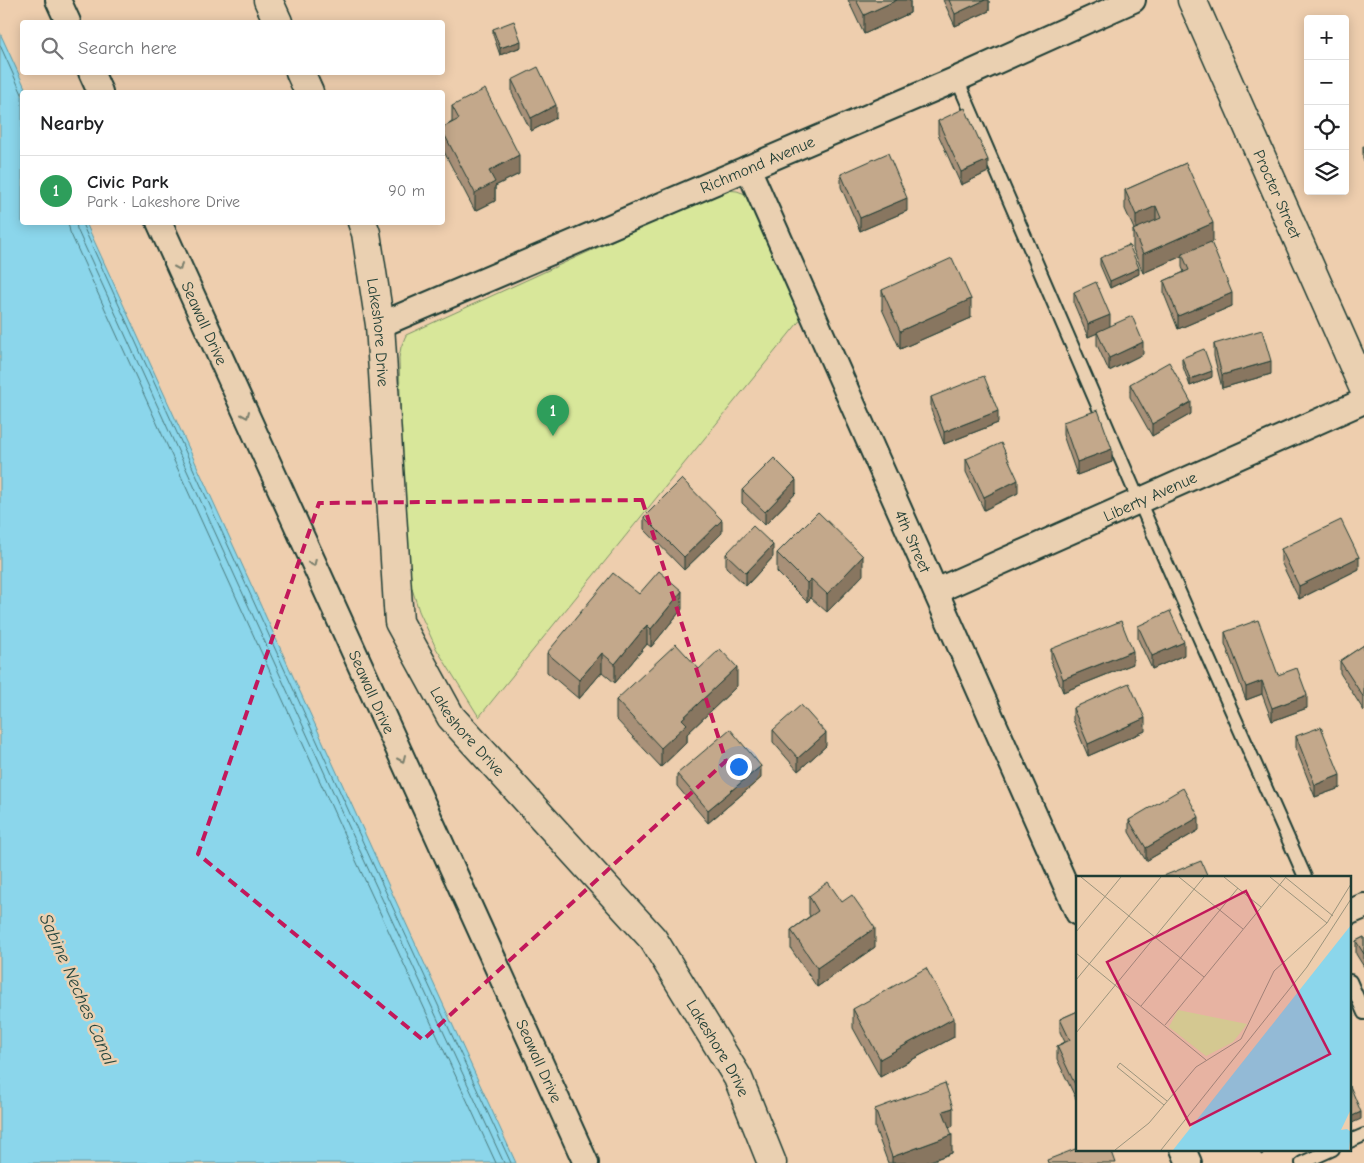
<!DOCTYPE html>
<html lang="en">
<head>
<meta charset="utf-8">
<style>
  body { margin:0; font-family:"Comic Neue",sans-serif; background:#f2f2f2; color:#202124 }
  .controls { position:absolute; right:15px; top:15px; display:grid; overflow:hidden; border-radius:5px; box-shadow:0 2px 12px #0003 }
  .controls button { width:45px; height:45px; display:grid; place-items:center; padding:0; border:0; border-bottom:1px solid #e0e0e0; background:#fff; color:#202124; font:25px sans-serif }
  .you { position:absolute; left:738px; top:766px; width:18px; height:18px; margin:-12px; border:4px solid #fff; border-radius:50%; background:#1a73e8; box-shadow:0 0 0 8px #1a73e833 }
  .badge { display:grid; place-items:center; width:32px; height:32px; border-radius:50%; background:#111827; color:#fff; font-size:16px; font-weight:700 }
  .pin { position:absolute; translate:-50% -41px; filter:drop-shadow(0 1px 2px #0008) }
  .pin::after { content:''; position:absolute; top:26px; width:18px; height:15px; background:inherit; clip-path:polygon(0 0,100% 0,50% 100%) }
  .list { margin:0; padding:0; list-style:none }
  h2 { display:flex; justify-content:space-between; align-items:center; height:65px; margin:0; padding:0 20px; font-size:21px }
  h2 small { font-size:16px; font-weight:400; color:#757577 }
  .list li { display:grid; grid-template-columns:32px 1fr auto; gap:15px; align-items:center; box-sizing:border-box; height:70px; padding:0 20px; border-top:1px solid #e0e0e0 }
  .list b { display:block; font-size:19px; white-space:nowrap }
  .list p { margin:0; font-size:16px; white-space:nowrap; color:#757577 }
  .list em { font-size:16px; font-style:normal; color:#757577 }
  .icon { flex:none; width:28px; height:28px; fill:none; stroke:currentColor; stroke-width:2; stroke-linecap:round; stroke-linejoin:round }
  .map { position:relative; flex:none; width:1364px; height:1163px; overflow:hidden }
  .search { position:absolute; background:#fff; box-shadow:0 2px 12px #0003; left:20px; top:20px; width:425px; height:55px; display:flex; align-items:center; gap:12px; box-sizing:border-box; padding:0 18px; border-radius:5px; color:#757577; font-size:19px }
  .panel { position:absolute; background:#fff; box-shadow:0 2px 12px #0003; left:20px; top:90px; width:425px; height:135px; border-radius:5px }
  .map>svg:first-child { display:block }
  .green { fill:#d8e79a; stroke:#7c9267 }
  .water { fill:#8bd6eb; stroke:#6099a2 }
  .lines { fill:none; stroke-linecap:round; stroke-linejoin:round }
  .shore { stroke:#4a7a7d; stroke-width:1 }
  .service-casing { stroke:#1f3d34; stroke-width:16 }
  .minor-casing { stroke:#1f3d34; stroke-width:28 }
  .tertiary-casing { stroke:#1f3d34; stroke-width:31 }
  .secondary-casing { stroke:#1f3d34; stroke-width:31 }
  .service { stroke:#ead0b1; stroke-width:12 }
  .minor { stroke:#ead0b1; stroke-width:24 }
  .tertiary { stroke:#ead0b1; stroke-width:28 }
  .secondary { stroke:#ead0b1; stroke-width:28 }
  .wall { fill:#a89078; stroke:#1f3d34 }
  .shaded-wall { fill:#887661; stroke:#1f3d34 }
  .building { fill:#c3a88b; stroke:#1f3d34 }
  .oneway { stroke:#7a7f6c }
  .marked { fill:none; stroke:#c2185b; stroke-width:4; stroke-dasharray:10 6; stroke-linejoin:round }
  .labels { text-anchor:middle; stroke-width:5; stroke-linejoin:round; paint-order:stroke }
  .street-label { font-size:16px; fill:#1f3d34; stroke:#ead0b1 }
  .water-label { font-size:18px; font-style:italic; fill:#24453d; stroke:#ead0b1 }
  .inset-road { fill:none; stroke:#9b947d; stroke-width:1 }
  .view { fill:#c2185b; fill-opacity:0.15; stroke:#c2185b; stroke-width:2.5 }
  .inset-edge { fill:none; stroke:#1f3d34; stroke-width:2.5 }
</style>
</head>
<body>
<div class="map">
<svg width="1364" height="1163" viewBox="0 0 1364 1163">
  <rect width="100%" height="100%" fill="#eeceae"/>
  <filter id="ink" filterUnits="userSpaceOnUse"><feTurbulence type="fractalNoise" baseFrequency=".02" numOctaves="2"/><feDisplacementMap in="SourceGraphic" scale="10" xChannelSelector="R" yChannelSelector="G"/><feConvolveMatrix kernelMatrix="1 2 1 2 8 2 1 2 1" color-interpolation-filters="sRGB"/></filter>
  <g filter="url(#ink)">
    <polygon class="green" points="724,190 737,191 748,195 806,313 479,717 436,648 419,611 405,566 399,358 401,347 406,335"/>
    <polygon class="water" points="0,33 27,92 22,92 22,222 86,223 376,858 516,1163 0,1163"/>
    <g class="lines">
      <g class="shore">
        <polyline points="0,45 22,94"/>
        <polyline points="68,222 70,232 358,865 496,1163"/>
        <polyline points="76,222 77,229 365,862 504,1163"/>
        <polyline points="82,222 83,226 371,860 511,1163"/>
      </g>
      <g class="service-casing">
        <g id="service">
          <polyline points="957,79 1139,501 1305,877"/>
          <polyline points="1350,981 1364,1013"/>
          <polyline points="1350,1141 1364,1135"/>
          <polyline points="1302,1163 1333,1149"/>
        </g>
      </g>
      <g class="minor-casing">
        <g id="minor">
          <polyline points="58,0 68,22"/>
          <polyline points="91,72 100,92"/>
          <path id="s1" d="M748,168L1078,913"/>
          <path id="s2" d="M159,222L586,1163"/>
          <path id="s3" d="M380,325L957,79L1133,0"/>
          <path id="s4" d="M936,591L1364,401"/>
          <polyline points="1350,912 1364,906"/>
          <polyline points="1183,1149 1189,1163"/>
        </g>
      </g>
      <g class="tertiary-casing">
        <g id="tertiary">
          <polyline points="268,0 278,22"/>
          <polyline points="300,72 309,92"/>
          <path id="s5" d="M362,222L366,233L380,325L399,622L451,717L653,939L738,1078L772,1163"/>
        </g>
      </g>
      <g class="secondary-casing">
        <g id="secondary">
          <path id="s6" d="M1192,0L1364,389"/>
        </g>
      </g>
      <use href="#service" class="service"/>
      <use href="#minor" class="minor"/>
      <use href="#tertiary" class="tertiary"/>
      <use href="#secondary" class="secondary"/>
    </g>
    <g class="wall">
      <polygon points="848,0 910,0 910,13 864,34"/>
      <polygon points="943,0 989,0 989,11 955,26"/>
      <polygon points="493,29 521,47 500,55 493,35"/>
      <polygon points="512,80 556,118 531,131 512,93"/>
      <polygon points="452,106 519,174 495,186 495,201 475,211 442,148 442,128 452,122"/>
      <polygon points="938,121 988,172 961,185 938,134"/>
      <polygon points="1363,146 1364,146 1364,161 1363,159"/>
      <polygon points="1186,163 1213,242 1211,243 1232,306 1178,329 1164,294 1164,281 1184,272 1182,267 1182,256 1143,273 1133,249 1133,230 1134,229 1125,209 1125,190"/>
      <polygon points="841,174 907,211 860,231 841,187"/>
      <polygon points="1100,258 1139,274 1110,288 1100,265"/>
      <polygon points="882,290 971,318 900,349 882,309"/>
      <polygon points="1074,292 1110,326 1143,354 1109,371 1097,345 1097,333 1088,337 1074,304"/>
      <polygon points="1214,344 1271,374 1222,388 1214,356"/>
      <polygon points="1182,358 1212,377 1190,386 1182,364"/>
      <polygon points="1130,384 1191,414 1152,436 1130,397"/>
      <polygon points="931,397 998,423 944,444 931,410"/>
      <polygon points="1063,422 1112,462 1077,475 1063,435"/>
      <polygon points="966,459 1018,493 984,510 966,472"/>
      <polygon points="742,490 796,493 765,525 742,503"/>
      <polygon points="644,517 722,533 684,570 644,529"/>
      <polygon points="1281,549 1359,569 1299,599 1281,562"/>
      <polygon points="777,553 863,575 827,612 811,598 807,602 777,572"/>
      <polygon points="726,554 773,557 746,586 726,567"/>
      <polygon points="639,594 682,609 651,647 647,644 615,683 602,672 579,699 547,672 547,653"/>
      <polygon points="1138,626 1184,655 1152,669 1138,639"/>
      <polygon points="1225,632 1278,675 1307,708 1272,721 1262,694 1246,700 1225,644"/>
      <polygon points="1364,645 1364,711 1340,673 1340,661"/>
      <polygon points="1051,649 1133,664 1063,692 1051,662"/>
      <polygon points="699,669 737,686 687,734 687,742 661,767 616,719 616,700"/>
      <polygon points="1073,708 1145,731 1088,756 1073,720"/>
      <polygon points="773,730 826,746 798,771 773,742"/>
      <polygon points="1296,736 1340,788 1315,797 1296,749"/>
      <polygon points="677,774 761,778 708,823 677,786"/>
      <polygon points="1129,820 1199,830 1146,861 1129,832"/>
      <polygon points="809,896 842,902 875,947 817,987 791,949 791,930 810,916 809,914"/>
      <polygon points="1364,937 1364,967 1356,954 1356,941"/>
      <polygon points="853,1009 954,1037 880,1077 853,1028"/>
      <polygon points="1078,1011 1078,1103 1057,1059 1057,1046 1065,1042 1060,1032 1060,1019"/>
      <polygon points="875,1109 953,1126 949,1128 952,1153 925,1163 888,1163 875,1128"/>
    </g>
    <g class="shaded-wall">
      <polygon points="897,0 910,0 910,13 864,34 864,15"/>
      <polygon points="985,0 989,0 989,11 955,26 955,14"/>
      <polygon points="521,41 521,47 500,55 500,48"/>
      <polygon points="556,105 556,118 531,131 531,118"/>
      <polygon points="519,155 519,174 495,186 495,201 475,211 475,193 489,171"/>
      <polygon points="988,160 988,172 961,185 961,172"/>
      <polygon points="907,198 907,211 860,231 860,218"/>
      <polygon points="1156,206 1156,225 1136,234 1136,215"/>
      <polygon points="1213,223 1213,242 1183,255 1182,254 1182,256 1143,273 1143,254"/>
      <polygon points="1139,268 1139,274 1110,288 1110,281"/>
      <polygon points="1232,293 1232,306 1178,329 1178,316"/>
      <polygon points="971,299 971,318 900,349 900,331"/>
      <polygon points="1110,315 1110,328 1088,337 1088,324"/>
      <polygon points="1143,342 1143,354 1109,371 1109,358"/>
      <polygon points="1271,361 1271,374 1222,388 1222,375"/>
      <polygon points="1212,371 1212,377 1190,386 1190,379"/>
      <polygon points="1191,402 1191,414 1152,436 1152,424"/>
      <polygon points="998,411 998,423 944,444 944,432"/>
      <polygon points="1112,449 1112,462 1077,475 1077,462"/>
      <polygon points="796,480 796,493 765,525 765,512"/>
      <polygon points="1018,480 1018,493 984,510 984,497"/>
      <polygon points="722,520 722,533 684,570 684,557"/>
      <polygon points="773,545 773,557 746,586 746,573"/>
      <polygon points="863,556 863,575 827,612 827,594"/>
      <polygon points="1359,557 1359,569 1299,599 1299,586"/>
      <polygon points="811,579 811,598 807,602 807,583"/>
      <polygon points="682,591 682,609 651,647 651,629"/>
      <polygon points="647,625 647,644 615,683 615,664"/>
      <polygon points="1184,642 1184,655 1152,669 1152,656"/>
      <polygon points="1133,651 1133,664 1063,692 1063,679"/>
      <polygon points="602,653 602,672 579,699 579,680"/>
      <polygon points="737,667 737,686 687,734 687,742 661,767 661,748 682,719"/>
      <polygon points="1262,681 1262,694 1246,700 1246,687"/>
      <polygon points="1307,695 1307,708 1272,721 1272,708"/>
      <polygon points="1145,718 1145,731 1088,756 1088,744"/>
      <polygon points="826,733 826,746 798,771 798,758"/>
      <polygon points="761,766 761,778 708,823 708,810"/>
      <polygon points="1340,775 1340,788 1315,797 1315,785"/>
      <polygon points="1199,817 1199,830 1146,861 1146,848"/>
      <polygon points="875,928 875,947 817,987 817,968"/>
      <polygon points="954,1018 954,1037 880,1077 880,1059"/>
      <polygon points="953,1108 953,1126 943,1130 943,1111"/>
      <polygon points="1361,1112 1361,1119 1350,1124 1350,1117"/>
      <polygon points="952,1135 952,1153 925,1163 892,1163 892,1157"/>
      <polygon points="1261,1149 1274,1149 1261,1155"/>
    </g>
    <g class="building">
      <polygon points="856,0 897,0 864,15"/>
      <polygon points="949,0 985,0 955,14"/>
      <polygon points="514,21 521,41 500,48 493,29"/>
      <polygon points="538,67 556,105 531,118 512,80"/>
      <polygon points="485,89 519,155 489,171 495,182 475,193 442,130 442,128 459,119 452,106"/>
      <polygon points="965,108 988,160 961,172 938,121"/>
      <polygon points="888,153 907,198 860,218 841,174"/>
      <polygon points="1186,163 1213,223 1143,254 1133,230 1161,218 1156,206 1136,215 1125,190"/>
      <polygon points="1211,242 1232,293 1178,316 1164,281 1189,270 1182,254"/>
      <polygon points="1129,245 1139,268 1110,281 1100,258"/>
      <polygon points="952,258 971,299 900,331 882,290"/>
      <polygon points="1096,282 1110,315 1088,324 1074,292"/>
      <polygon points="1132,316 1143,342 1109,358 1097,332"/>
      <polygon points="1262,330 1271,361 1222,375 1214,344"/>
      <polygon points="1204,349 1212,371 1190,379 1182,358"/>
      <polygon points="1169,362 1191,402 1152,424 1130,384"/>
      <polygon points="984,376 998,411 944,432 931,397"/>
      <polygon points="1098,410 1112,449 1077,462 1063,422"/>
      <polygon points="1001,443 1018,480 984,497 966,459"/>
      <polygon points="774,458 796,480 765,512 742,490"/>
      <polygon points="682,479 722,520 684,557 644,517"/>
      <polygon points="818,512 863,556 827,594 811,579 807,583 777,553"/>
      <polygon points="1341,520 1359,557 1299,586 1281,549"/>
      <polygon points="753,526 773,545 746,573 726,554"/>
      <polygon points="659,571 682,591 651,629 647,625 615,664 602,653 579,680 547,653 613,573 639,594"/>
      <polygon points="1170,611 1184,642 1152,656 1138,626"/>
      <polygon points="1258,620 1278,675 1297,668 1307,695 1272,708 1262,681 1246,687 1225,632"/>
      <polygon points="1121,621 1133,651 1063,679 1051,649"/>
      <polygon points="676,644 699,669 720,649 737,667 682,719 687,724 661,748 616,700"/>
      <polygon points="1364,645 1364,698 1340,661"/>
      <polygon points="1129,683 1145,718 1088,744 1073,708"/>
      <polygon points="801,705 826,733 798,758 773,730"/>
      <polygon points="1321,727 1340,775 1315,785 1296,736"/>
      <polygon points="730,729 761,766 708,810 677,774"/>
      <polygon points="1183,788 1199,817 1146,848 1129,820"/>
      <polygon points="1201,861 1208,877 1161,877"/>
      <polygon points="828,882 842,902 852,895 875,928 817,968 791,930 818,911 809,896"/>
      <polygon points="1364,937 1364,954 1356,941"/>
      <polygon points="926,968 954,1018 880,1059 853,1009"/>
      <polygon points="1078,1011 1078,1091 1057,1046 1070,1040 1060,1019"/>
      <polygon points="945,1083 953,1108 943,1111 952,1135 892,1157 875,1109"/>
      <polygon points="1350,1086 1361,1112 1350,1117"/>
      <polygon points="1078,1148 1078,1149 1111,1149 1116,1163 1048,1163 1047,1160"/>
    </g>
    <defs><path id="oneway-chevron" d="M-2-3.5L2.5 0L-2 3.5" fill="none" stroke-width="1.6" stroke-linecap="round" stroke-linejoin="round" transform="scale(1.25)"/></defs>
    <g class="oneway">
      <use href="#oneway-chevron" transform="translate(179 267) rotate(66)"/>
      <use href="#oneway-chevron" transform="translate(246 415) rotate(66)"/>
      <use href="#oneway-chevron" transform="translate(313 563) rotate(66)"/>
      <use href="#oneway-chevron" transform="translate(402 759) rotate(66)"/>
    </g>
  </g>
  <path class="marked" d="M642,500L726,761L423,1040L198,854L319,503Z"/>
  <g class="labels">
    <g class="street-label">
      <text dy="6" stroke="none"><textPath href="#s3" startOffset="410">Richmond Avenue</textPath></text>
      <text dy="6" stroke="none"><textPath href="#s6" startOffset="212">Procter Street</textPath></text>
      <text dy="6" stroke="none"><textPath href="#s2" startOffset="111">Seawall Drive</textPath></text>
      <text dy="6" stroke="none"><textPath href="#s5" startOffset="112">Lakeshore Drive</textPath></text>
      <text dy="6" stroke="none"><textPath href="#s4" startOffset="234">Liberty Avenue</textPath></text>
      <text dy="6" stroke="none"><textPath href="#s1" startOffset="408">4th Street</textPath></text>
      <text dy="6" stroke="none"><textPath href="#s2" startOffset="516">Seawall Drive</textPath></text>
      <text dy="6" stroke="none"><textPath href="#s5" startOffset="532">Lakeshore Drive</textPath></text>
      <text dy="6" stroke="none"><textPath href="#s5" startOffset="938">Lakeshore Drive</textPath></text>
      <text dy="6" stroke="none"><textPath href="#s2" startOffset="921">Seawall Drive</textPath></text>
    </g>
    <g class="water-label">
      <text transform="translate(78 989) rotate(66)" y="6">Sabine Neches Canal</text>
    </g>
  </g>
  <g transform="translate(1076 876)">
    <rect width="275" height="275" fill="#eeceae"/>
    <path d="M102,134L171,148L157,166L130,180L93,151Z" fill="#d8e79a"/>
    <path d="M275,49V233L265,254L271,253L275,256L273,274H97Z" fill="#8bd6eb"/>
    <path class="inset-road" d="M5,1L128,101M103,1L167,53M148,1L185,31M194,1L251,47M209,1L257,40M0,56L45,1M0,77L130,184M0,104L85,1M65,130L162,12M89,149L210,1M0,157L128,1M88,229L41,191L44,187L91,225M39,274L73,247L120,191L165,163L198,95L251,47L275,8M85,274L231,91L275,23"/>
    <path class="view" d="M170,15L254,178L114,249L31,86Z"/>
    <rect width="275" height="275" class="inset-edge"/>
  </g>
</svg>
<div class="controls">
<button>+</button>
<button>−</button>
<button><svg class="icon" aria-label="locate" viewBox="0 0 24 24"><circle cx="12" cy="12" r="6"/><path d="M12 2v4M12 18v4M2 12h4M18 12h4"/></svg></button>
<button><svg class="icon" aria-label="layers" viewBox="0 0 24 24"><path d="M12 4l9 5-9 5-9-5zM3 14l9 5 9-5"/></svg></button>
</div>
<div class="you"></div>
<div class="pin badge" style="left:553px;top:436px;background:#2e9e5b">1</div>
<div class="search"><svg class="icon" aria-label="search" viewBox="0 0 24 24"><circle cx="10" cy="10" r="6"/><path d="M15 15l6 6"/></svg>Search here</div>
<section class="panel">
<h2>Nearby<small></small></h2>
<ul class="list">
<li><span class="badge" style="background:#2e9e5b">1</span><div><b>Civic Park</b><p>Park · Lakeshore Drive</p></div><em>90 m</em></li>
</ul>
</section>
</div>
</body>
</html>
